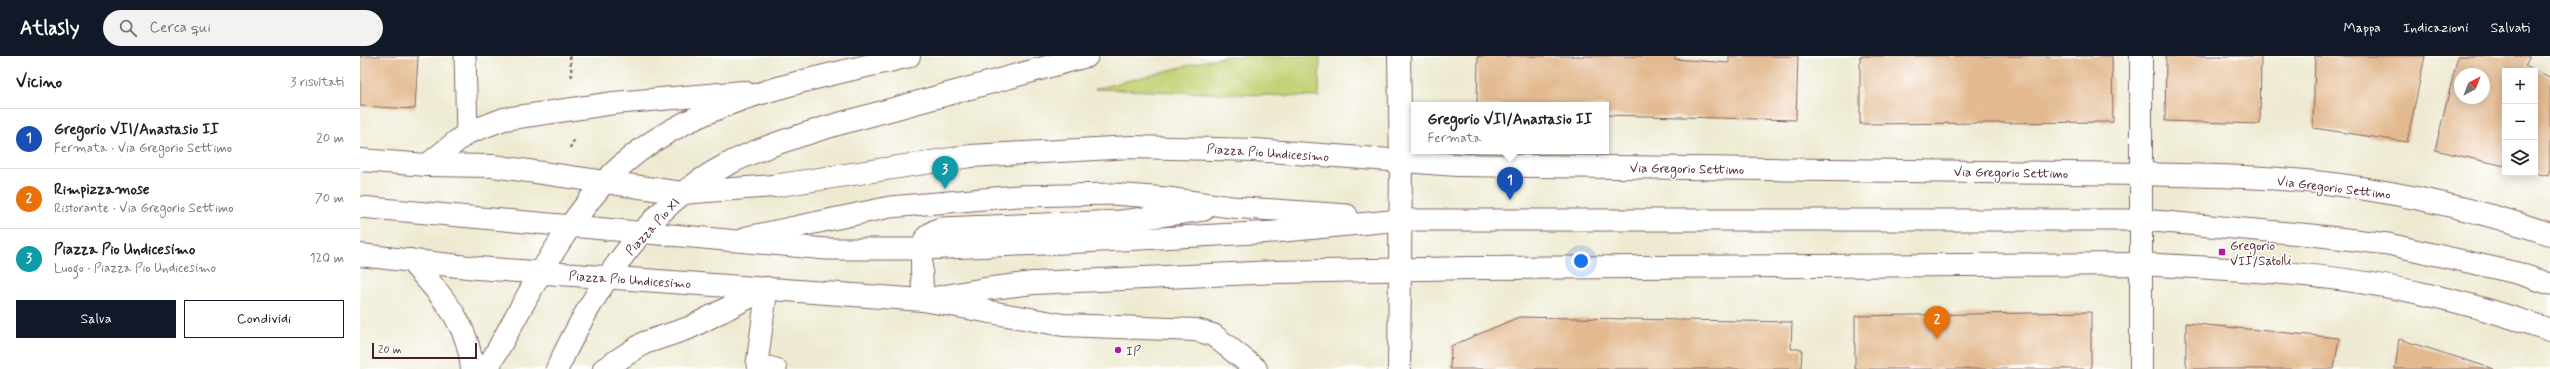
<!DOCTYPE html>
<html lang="it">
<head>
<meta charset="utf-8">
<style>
  body { margin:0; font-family:Mynerve,sans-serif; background:#f2f2f2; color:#202124 }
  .controls { position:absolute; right:12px; top:12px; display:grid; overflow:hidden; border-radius:0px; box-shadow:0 2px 10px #0003 }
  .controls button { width:36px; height:36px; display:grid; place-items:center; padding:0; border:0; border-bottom:1px solid #e0e0e0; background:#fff; color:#202124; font:20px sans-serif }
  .compass { position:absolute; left:2094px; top:12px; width:36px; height:36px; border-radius:50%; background:#fff; box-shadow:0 2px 10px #0003; rotate:42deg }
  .scale { position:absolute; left:12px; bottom:10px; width:105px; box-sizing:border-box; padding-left:4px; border:2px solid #4a1f2b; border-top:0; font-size:11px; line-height:14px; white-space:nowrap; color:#4a1f2b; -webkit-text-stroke:3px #fff; paint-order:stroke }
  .you { position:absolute; left:1221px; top:205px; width:14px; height:14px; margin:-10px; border:3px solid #fff; border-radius:50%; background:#1a73e8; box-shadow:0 0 0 6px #1a73e833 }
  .badge { display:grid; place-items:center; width:26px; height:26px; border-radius:50%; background:#111827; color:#fff; font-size:13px; font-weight:700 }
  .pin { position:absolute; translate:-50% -33px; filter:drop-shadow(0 1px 2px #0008) }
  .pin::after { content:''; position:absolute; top:21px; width:14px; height:12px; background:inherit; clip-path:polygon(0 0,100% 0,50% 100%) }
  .popup { position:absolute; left:1051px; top:46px; width:198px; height:52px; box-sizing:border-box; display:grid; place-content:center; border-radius:0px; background:#fff; filter:drop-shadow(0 1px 3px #0005); font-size:13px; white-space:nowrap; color:#757577 }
  .popup b { font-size:15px; color:#202124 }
  .popup::after { content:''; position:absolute; left:50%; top:100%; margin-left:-8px; border:8px solid transparent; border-top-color:#fff }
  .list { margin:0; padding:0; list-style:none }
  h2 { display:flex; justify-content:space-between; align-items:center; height:52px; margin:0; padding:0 16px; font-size:17px }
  h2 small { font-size:13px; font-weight:400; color:#757577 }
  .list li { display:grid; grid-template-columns:26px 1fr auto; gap:12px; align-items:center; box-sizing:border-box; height:60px; padding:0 16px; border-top:1px solid #e0e0e0 }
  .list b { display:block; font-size:15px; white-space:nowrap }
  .list p { margin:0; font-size:13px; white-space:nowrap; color:#757577 }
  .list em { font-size:13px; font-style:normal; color:#757577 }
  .actions { display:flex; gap:8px; padding:12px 16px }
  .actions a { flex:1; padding:9px 0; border:1px solid #111827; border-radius:0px; text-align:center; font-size:14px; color:#111827 }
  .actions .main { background:#111827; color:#fff }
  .icon { flex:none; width:22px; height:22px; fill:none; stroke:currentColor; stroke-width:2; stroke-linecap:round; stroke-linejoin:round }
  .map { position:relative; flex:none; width:2190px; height:313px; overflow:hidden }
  header { display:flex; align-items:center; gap:24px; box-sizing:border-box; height:56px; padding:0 20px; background:#111827; color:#fff }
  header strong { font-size:19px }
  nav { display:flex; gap:22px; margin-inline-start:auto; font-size:14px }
  .search { width:280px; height:36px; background:#f2f2f2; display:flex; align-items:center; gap:10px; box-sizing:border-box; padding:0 14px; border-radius:22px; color:#757577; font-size:15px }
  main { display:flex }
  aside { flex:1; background:#fff }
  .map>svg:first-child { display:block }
  .green { fill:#c2d274; stroke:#867850 }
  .building { fill:#e3ba90; fill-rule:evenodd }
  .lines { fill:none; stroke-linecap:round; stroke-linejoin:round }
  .service-casing { stroke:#836665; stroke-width:23 }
  .minor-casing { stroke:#836665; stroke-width:24 }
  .primary-casing { stroke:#836665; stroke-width:24 }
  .path { stroke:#836665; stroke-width:2.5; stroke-dasharray:3 3; stroke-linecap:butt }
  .service { stroke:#fff; stroke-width:21 }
  .minor { stroke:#fff; stroke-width:22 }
  .primary { stroke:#fff; stroke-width:22 }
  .poi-dot { fill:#b5179e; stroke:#fff; stroke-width:1.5 }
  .labels { text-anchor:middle; stroke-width:3; stroke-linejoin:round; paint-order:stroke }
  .street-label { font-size:13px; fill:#4a1f2b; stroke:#fff }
  .poi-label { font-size:13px; fill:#4a1f2b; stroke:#fff; text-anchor:start }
</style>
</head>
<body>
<header>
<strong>Atlasly</strong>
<div class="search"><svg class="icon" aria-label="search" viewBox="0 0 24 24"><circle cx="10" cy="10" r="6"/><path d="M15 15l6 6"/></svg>Cerca qui</div>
<nav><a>Mappa</a><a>Indicazioni</a><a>Salvati</a></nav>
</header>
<main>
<aside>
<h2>Vicino<small>3 risultati</small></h2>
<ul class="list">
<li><span class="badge" style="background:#1a4fb4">1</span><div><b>Gregorio VII/Anastasio II</b><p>Fermata · Via Gregorio Settimo</p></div><em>20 m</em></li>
<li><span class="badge" style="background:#e8710a">2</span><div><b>Rimpizzamose</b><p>Ristorante · Via Gregorio Settimo</p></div><em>70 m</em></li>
<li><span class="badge" style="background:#0f9aa8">3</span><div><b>Piazza Pio Undicesimo</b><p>Luogo · Piazza Pio Undicesimo</p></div><em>120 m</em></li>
</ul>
<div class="actions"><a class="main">Salva</a><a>Condividi</a></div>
</aside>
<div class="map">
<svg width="2190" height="313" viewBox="0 0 2190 313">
  <rect width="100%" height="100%" fill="#fff"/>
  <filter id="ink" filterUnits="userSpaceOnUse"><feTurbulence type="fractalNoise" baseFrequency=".025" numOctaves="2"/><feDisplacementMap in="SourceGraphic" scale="8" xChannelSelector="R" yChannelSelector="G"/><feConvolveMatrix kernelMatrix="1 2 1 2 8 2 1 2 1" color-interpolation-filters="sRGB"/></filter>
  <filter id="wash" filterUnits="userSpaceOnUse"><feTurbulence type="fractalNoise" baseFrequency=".012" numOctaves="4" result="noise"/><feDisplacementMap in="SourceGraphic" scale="16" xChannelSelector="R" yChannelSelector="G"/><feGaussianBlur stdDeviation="0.9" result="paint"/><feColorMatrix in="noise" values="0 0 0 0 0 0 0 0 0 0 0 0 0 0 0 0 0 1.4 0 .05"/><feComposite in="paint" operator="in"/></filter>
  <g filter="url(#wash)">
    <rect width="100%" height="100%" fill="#eeead1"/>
    <polygon class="green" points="865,0 960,0 959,41 735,33"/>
    <g id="blocks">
      <g class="building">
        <polygon points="0,0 58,0 55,53 0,50"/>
        <polygon points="1118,0 1315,0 1315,3 1369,7 1369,0 1438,0 1436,64 1246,59 1246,49 1117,49"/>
        <polygon points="1500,0 1752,0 1753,66 1500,68"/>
        <polygon points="1806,0 1901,0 1900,68 1805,65"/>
        <polygon points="1955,0 2065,0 2047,86 1953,72"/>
        <path d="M2098,0H2170L2165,10L2190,21V114L2188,120L2175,117V15H2145V110L2075,94ZM2100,18H2124V42H2100Z"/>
        <polygon points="1731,256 1731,313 1495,313 1495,260"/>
        <polygon points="1159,261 1432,266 1431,293 1442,293 1441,313 1090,313 1091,290"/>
        <polygon points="1826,267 1979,282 1974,313 1826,313"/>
        <polygon points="2039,283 2134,313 2035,313"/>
      </g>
    </g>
  </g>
  <g filter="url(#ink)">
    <use href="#blocks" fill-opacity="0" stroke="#836665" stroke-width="1"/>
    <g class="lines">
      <g class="service-casing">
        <g id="service">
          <polyline points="105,0 107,77"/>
          <polyline points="0,151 466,193 562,193 684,188 914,176 1041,164 1782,164 1952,179 2028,188 2157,217 2190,228"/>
          <polyline points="387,181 530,151 658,140 753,138 807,142 871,151 987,159"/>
          <polyline points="407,232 397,308 416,313"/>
          <path d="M563,244C563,229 558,193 566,181C570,176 575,174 581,172L762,165L844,154"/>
        </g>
      </g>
      <g class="minor-casing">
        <polyline id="minor" points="1781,0 1781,313"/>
      </g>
      <g class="primary-casing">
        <g id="primary">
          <path d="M0,104L67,109L133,110L322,137L413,130L611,100L771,91L895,94L1097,109L1783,118C1848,120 1915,120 1980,129C2051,139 2122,155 2190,178"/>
          <polyline points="67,109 107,77 144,63 254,47 384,36"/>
          <polyline points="0,199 117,212 563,244 703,269 836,274 853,279 896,313"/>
          <path d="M50,204C79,237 109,266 112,313"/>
          <path d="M563,244L625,233L673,227L916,216L1111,212L1781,208C1875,213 1972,217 2064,238C2107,247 2149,260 2190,274"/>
          <path d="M127,313C162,251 195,183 242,129C315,45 447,25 549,0"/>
          <path d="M197,313C234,234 285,151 366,109C399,92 435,81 471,70L727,0"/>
          <polyline points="244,313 284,287 329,272 407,232"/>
          <polyline points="1039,313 1041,105 1039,0"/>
        </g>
      </g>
      <g class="path">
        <polyline points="210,0 212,23"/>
        <polyline points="210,92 215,82"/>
      </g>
      <use href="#service" class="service"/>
      <use href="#minor" class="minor"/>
      <use href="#primary" class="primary"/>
    </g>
  </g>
  <g class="poi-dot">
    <rect x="1858" y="192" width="8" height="8" rx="2"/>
    <circle cx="758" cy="294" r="4"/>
  </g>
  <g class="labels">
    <g class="street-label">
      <text transform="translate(908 96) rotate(4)" y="5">Piazza Pio Undicesimo</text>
      <text transform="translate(1327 112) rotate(1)" y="5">Via Gregorio Settimo</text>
      <text transform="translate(1651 116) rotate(1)" y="5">Via Gregorio Settimo</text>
      <text transform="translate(1974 131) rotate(7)" y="5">Via Gregorio Settimo</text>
      <text transform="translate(292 170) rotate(-47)" y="5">Piazza Pio XI</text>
      <text transform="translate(270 223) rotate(4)" y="5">Piazza Pio Undicesimo</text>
    </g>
    <g class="poi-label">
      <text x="1870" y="194">Gregorio<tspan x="1870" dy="15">VII/Satolli</tspan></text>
      <text x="766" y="299">IP</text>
    </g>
  </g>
</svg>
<div class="controls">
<button>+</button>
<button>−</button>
<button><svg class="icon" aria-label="layers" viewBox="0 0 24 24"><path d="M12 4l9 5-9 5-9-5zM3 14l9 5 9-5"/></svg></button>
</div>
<svg class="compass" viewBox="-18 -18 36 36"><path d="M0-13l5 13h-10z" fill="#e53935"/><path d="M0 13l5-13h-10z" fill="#757577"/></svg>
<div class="scale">20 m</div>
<div class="you"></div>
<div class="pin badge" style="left:1150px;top:144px;background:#1a4fb4">1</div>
<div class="popup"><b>Gregorio VII/Anastasio II</b>Fermata</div>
<div class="pin badge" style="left:1577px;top:283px;background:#e8710a">2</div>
<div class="pin badge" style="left:585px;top:133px;background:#0f9aa8">3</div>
</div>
</main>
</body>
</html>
